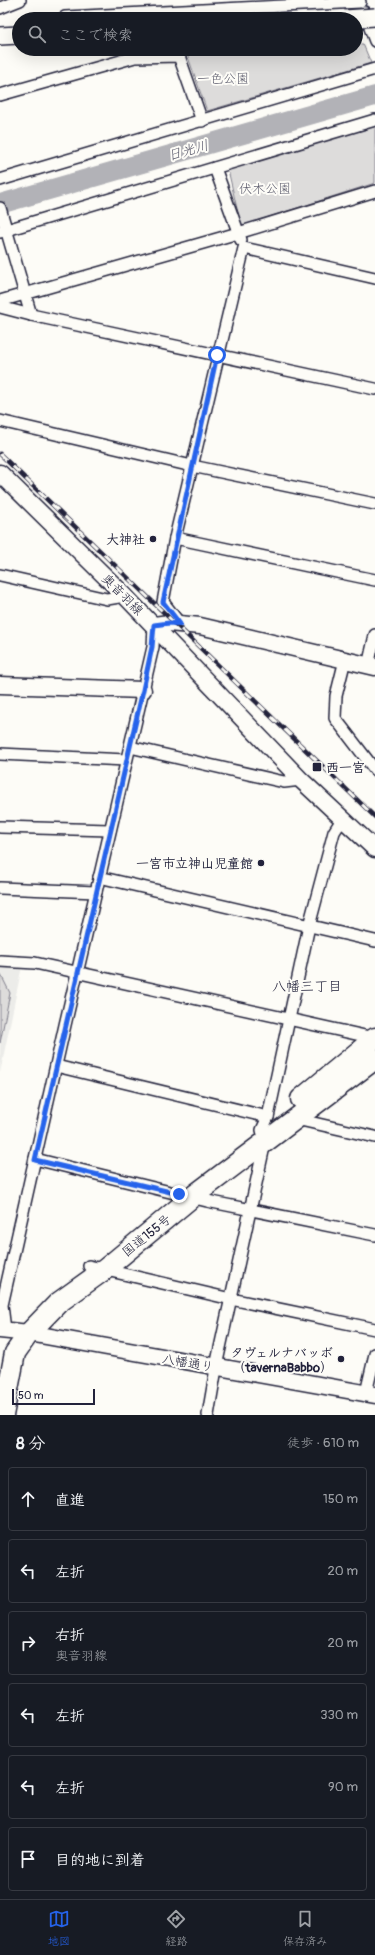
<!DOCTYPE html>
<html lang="ja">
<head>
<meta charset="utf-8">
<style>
  body { margin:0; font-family:Pangolin,"Klee One",sans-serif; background:#20242c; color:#f1f3f6 }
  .scale { position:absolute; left:12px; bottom:10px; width:83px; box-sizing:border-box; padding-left:4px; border:2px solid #22223b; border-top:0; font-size:11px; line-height:14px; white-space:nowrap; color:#22223b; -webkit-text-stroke:3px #fdfcf7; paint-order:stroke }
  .stop { position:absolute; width:12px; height:12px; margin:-9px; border:3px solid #2563eb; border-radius:50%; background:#fff }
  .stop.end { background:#2563eb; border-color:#fff; box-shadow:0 1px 4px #0008 }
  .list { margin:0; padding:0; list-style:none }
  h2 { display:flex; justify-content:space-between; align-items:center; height:52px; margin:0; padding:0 16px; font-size:17px }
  h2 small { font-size:13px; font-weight:400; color:#9ea1a6 }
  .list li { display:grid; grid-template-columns:26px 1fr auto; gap:12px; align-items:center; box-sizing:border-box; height:64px; margin:0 8px 8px; padding:0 8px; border:1px solid #363941; border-radius:4px }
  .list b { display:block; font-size:15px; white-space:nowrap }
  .list p { margin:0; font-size:13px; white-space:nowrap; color:#9ea1a6 }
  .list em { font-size:13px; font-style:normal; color:#9ea1a6 }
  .icon { flex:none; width:22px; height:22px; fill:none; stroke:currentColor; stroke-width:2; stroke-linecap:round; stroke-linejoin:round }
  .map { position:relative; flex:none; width:375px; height:1415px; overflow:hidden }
  .search { position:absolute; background:#171b24; box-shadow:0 4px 16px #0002; left:12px; right:12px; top:12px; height:44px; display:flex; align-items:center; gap:10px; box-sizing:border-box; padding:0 14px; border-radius:22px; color:#9ea1a6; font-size:15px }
  .sheet { height:484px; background:#171b24 }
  nav { display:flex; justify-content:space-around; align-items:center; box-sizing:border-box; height:56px; border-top:1px solid #363941; background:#171b24; font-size:11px; color:#9ea1a6 }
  nav a { display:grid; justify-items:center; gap:2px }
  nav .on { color:#2563eb }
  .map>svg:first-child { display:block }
  .built { fill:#ecece9 }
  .green { fill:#dddcdb; stroke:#807f8b }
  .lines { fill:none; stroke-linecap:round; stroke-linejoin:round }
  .river { stroke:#b2b2b7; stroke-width:20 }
  .street-casing { stroke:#22223b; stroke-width:14 }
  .secondary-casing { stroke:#22223b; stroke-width:19 }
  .primary-casing { stroke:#22223b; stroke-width:20 }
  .highway-casing { stroke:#22223b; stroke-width:23 }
  .street { stroke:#fdfcf7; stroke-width:11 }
  .secondary { stroke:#fdfcf7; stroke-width:16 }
  .primary { stroke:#fdfcf7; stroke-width:17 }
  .highway { stroke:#fdfcf7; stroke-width:20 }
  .rail-casing { stroke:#22223b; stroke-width:4.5 }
  .rail { stroke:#fdfcf7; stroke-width:3; stroke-dasharray:9; stroke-linecap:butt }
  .primary-bridge-casing { stroke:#22223b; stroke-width:20; stroke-linecap:butt }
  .primary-bridge { stroke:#fdfcf7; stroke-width:17 }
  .route { stroke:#2563eb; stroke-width:5 }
  .poi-dot { fill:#22223b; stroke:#fdfcf7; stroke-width:1.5 }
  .labels { text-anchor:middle; stroke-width:4; stroke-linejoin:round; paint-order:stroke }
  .park-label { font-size:13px; fill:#5a5a6b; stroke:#fdfcf7 }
  .poi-label { font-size:13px; font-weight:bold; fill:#22223b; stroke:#fdfcf7; text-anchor:end }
  .street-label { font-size:13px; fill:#22223b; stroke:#fdfcf7 }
  .water-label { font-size:14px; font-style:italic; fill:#545466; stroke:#fdfcf7 }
  .neighbourhood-label { font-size:14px; fill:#22223b; stroke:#fdfcf7 }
</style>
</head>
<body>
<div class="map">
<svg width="375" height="1415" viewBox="0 0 375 1415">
  <rect width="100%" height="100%" fill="#fdfcf7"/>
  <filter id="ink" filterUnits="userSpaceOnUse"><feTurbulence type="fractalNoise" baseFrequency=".025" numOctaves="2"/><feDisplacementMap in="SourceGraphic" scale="8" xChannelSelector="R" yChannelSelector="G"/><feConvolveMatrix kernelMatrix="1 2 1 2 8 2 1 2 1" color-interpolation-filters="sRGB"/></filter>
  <g filter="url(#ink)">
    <polygon class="built" points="0,965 22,966 0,1073"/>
    <g class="green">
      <polygon points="356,44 363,44 371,63 207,111 187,54 274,49 356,49"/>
      <polygon points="375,126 375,183 241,226 229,174 230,168"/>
      <polygon points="0,973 10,993 0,1043"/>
    </g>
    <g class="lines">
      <polyline class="river" points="0,204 375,96"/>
      <g class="street-casing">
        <g id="street">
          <polyline points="0,8 20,0"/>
          <polyline points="364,12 375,41"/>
          <polyline points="62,19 65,17 360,2"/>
          <polyline points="0,95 135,57 179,56 202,121"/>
          <polyline points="215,168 241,240"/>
          <polyline points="0,180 375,69"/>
          <polyline points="0,208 31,315"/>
          <polyline points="0,232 375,120"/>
          <polyline points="0,301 238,233 375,191"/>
          <polyline points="0,307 31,315 375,389"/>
          <polyline points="0,421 192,466 375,504"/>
          <polyline points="175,538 375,580"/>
          <polyline points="0,575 107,599 125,596"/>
          <polyline points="180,624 163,602 175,538 244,248 375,278"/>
          <polyline points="345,660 336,696 335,718 375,770"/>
          <polyline points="368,666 375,635"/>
          <polyline points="130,747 284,782 301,780"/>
          <polyline points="0,754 126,760"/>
          <polyline points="0,827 110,830"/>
          <polyline points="99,877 375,941"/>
          <polyline points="0,888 96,892"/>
          <polyline points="0,961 35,963 374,1038"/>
          <polyline points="56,1066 268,1117"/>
          <polyline points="296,1119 375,1137"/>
          <polyline points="35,1159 207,1201 375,1235"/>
          <polyline points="89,1266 231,1299 375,1329"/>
          <polyline points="5,1330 2,1305 65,1025 143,690 153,647 154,625"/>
          <polyline points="366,1393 375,1354"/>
          <polyline points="208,1415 218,1357 265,1142 262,1130 268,1117 309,926 334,832 343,818"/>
        </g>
      </g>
      <g class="secondary-casing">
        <g id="secondary">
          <polyline points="0,473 125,596 301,780 375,849"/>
          <polyline points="154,625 169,623 200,626 375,667"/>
          <polyline points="0,685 143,690"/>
          <polyline points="0,1330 29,1333 375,1395"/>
        </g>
      </g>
      <g class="primary-casing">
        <polyline id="primary" points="0,36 19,35"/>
      </g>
      <g class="highway-casing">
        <g id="highway">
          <polyline points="301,1099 375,1038"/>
          <polyline points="3,1415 15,1353 29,1333 58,1303 104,1270 192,1197 375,1059"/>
        </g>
      </g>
      <use href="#street" class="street"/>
      <use href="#secondary" class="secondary"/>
      <use href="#primary" class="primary"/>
      <use href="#highway" class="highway"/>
      <g class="rail-casing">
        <polyline id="rail" points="0,454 375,817"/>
      </g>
      <use href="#rail" class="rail"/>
      <g class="primary-bridge-casing">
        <polyline id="primary-bridge" points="345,19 375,17"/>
      </g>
      <use href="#primary-bridge" class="primary-bridge"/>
    </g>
  </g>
  <g class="lines" filter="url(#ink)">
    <polyline class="route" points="179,1194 35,1160 143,690 152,647 154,625 169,623 180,624 163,602 217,355"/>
  </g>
  <g class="poi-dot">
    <circle cx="153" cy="539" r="4"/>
    <rect x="312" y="762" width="10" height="10" rx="2"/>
    <circle cx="261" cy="863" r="4"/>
    <circle cx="341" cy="1359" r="4"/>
  </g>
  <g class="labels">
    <g class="park-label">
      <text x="223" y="83">一色公園</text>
      <text x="265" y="193">伏木公園</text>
    </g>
    <g class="poi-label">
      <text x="145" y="544">大神社</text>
      <text x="326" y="772" text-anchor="start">西一宮</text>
      <text x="253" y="868">一宮市立神山児童館</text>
      <text x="333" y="1357">タヴェルナバッボ<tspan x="333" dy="15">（tavernaBabbo）</tspan></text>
    </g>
    <g class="street-label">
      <text transform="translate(123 594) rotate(45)" y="5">奥音羽線</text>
      <text transform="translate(146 1235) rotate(-39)" y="5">国道155号</text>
      <text transform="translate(188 1362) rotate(10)" y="5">八幡通り</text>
    </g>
    <g class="water-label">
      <text transform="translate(188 150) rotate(-16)" y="5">日光川</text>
    </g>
    <g class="neighbourhood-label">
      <text x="307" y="991">八幡三丁目</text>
    </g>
  </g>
</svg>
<div class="scale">50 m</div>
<div class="stop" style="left:217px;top:355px"></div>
<div class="stop end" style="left:179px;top:1194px"></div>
<div class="search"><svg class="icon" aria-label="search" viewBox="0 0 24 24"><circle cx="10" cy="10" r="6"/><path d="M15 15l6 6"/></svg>ここで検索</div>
</div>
<section class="sheet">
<h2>8 分<small>徒歩 · 610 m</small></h2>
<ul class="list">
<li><svg class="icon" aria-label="ahead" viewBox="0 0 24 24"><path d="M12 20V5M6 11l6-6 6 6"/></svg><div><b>直進</b></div><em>150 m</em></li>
<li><svg class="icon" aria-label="left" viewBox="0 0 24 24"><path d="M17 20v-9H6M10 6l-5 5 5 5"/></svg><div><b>左折</b></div><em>20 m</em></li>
<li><svg class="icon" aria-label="right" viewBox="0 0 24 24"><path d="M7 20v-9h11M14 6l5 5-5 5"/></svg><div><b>右折</b><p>奥音羽線</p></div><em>20 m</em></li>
<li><svg class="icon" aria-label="left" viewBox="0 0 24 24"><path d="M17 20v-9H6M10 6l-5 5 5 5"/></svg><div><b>左折</b></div><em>330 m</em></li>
<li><svg class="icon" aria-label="left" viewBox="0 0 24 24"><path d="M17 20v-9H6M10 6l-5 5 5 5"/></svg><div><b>左折</b></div><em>90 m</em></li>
<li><svg class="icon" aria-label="arrive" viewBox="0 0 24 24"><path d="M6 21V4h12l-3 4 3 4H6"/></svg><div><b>目的地に到着</b></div></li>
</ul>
</section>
<nav>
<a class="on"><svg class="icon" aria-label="map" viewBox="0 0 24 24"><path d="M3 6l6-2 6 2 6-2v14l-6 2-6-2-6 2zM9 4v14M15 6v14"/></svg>地図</a>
<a><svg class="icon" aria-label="directions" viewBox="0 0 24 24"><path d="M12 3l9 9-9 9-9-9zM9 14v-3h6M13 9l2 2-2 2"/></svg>経路</a>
<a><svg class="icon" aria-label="saved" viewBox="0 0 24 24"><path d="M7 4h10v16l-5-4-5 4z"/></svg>保存済み</a>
</nav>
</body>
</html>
